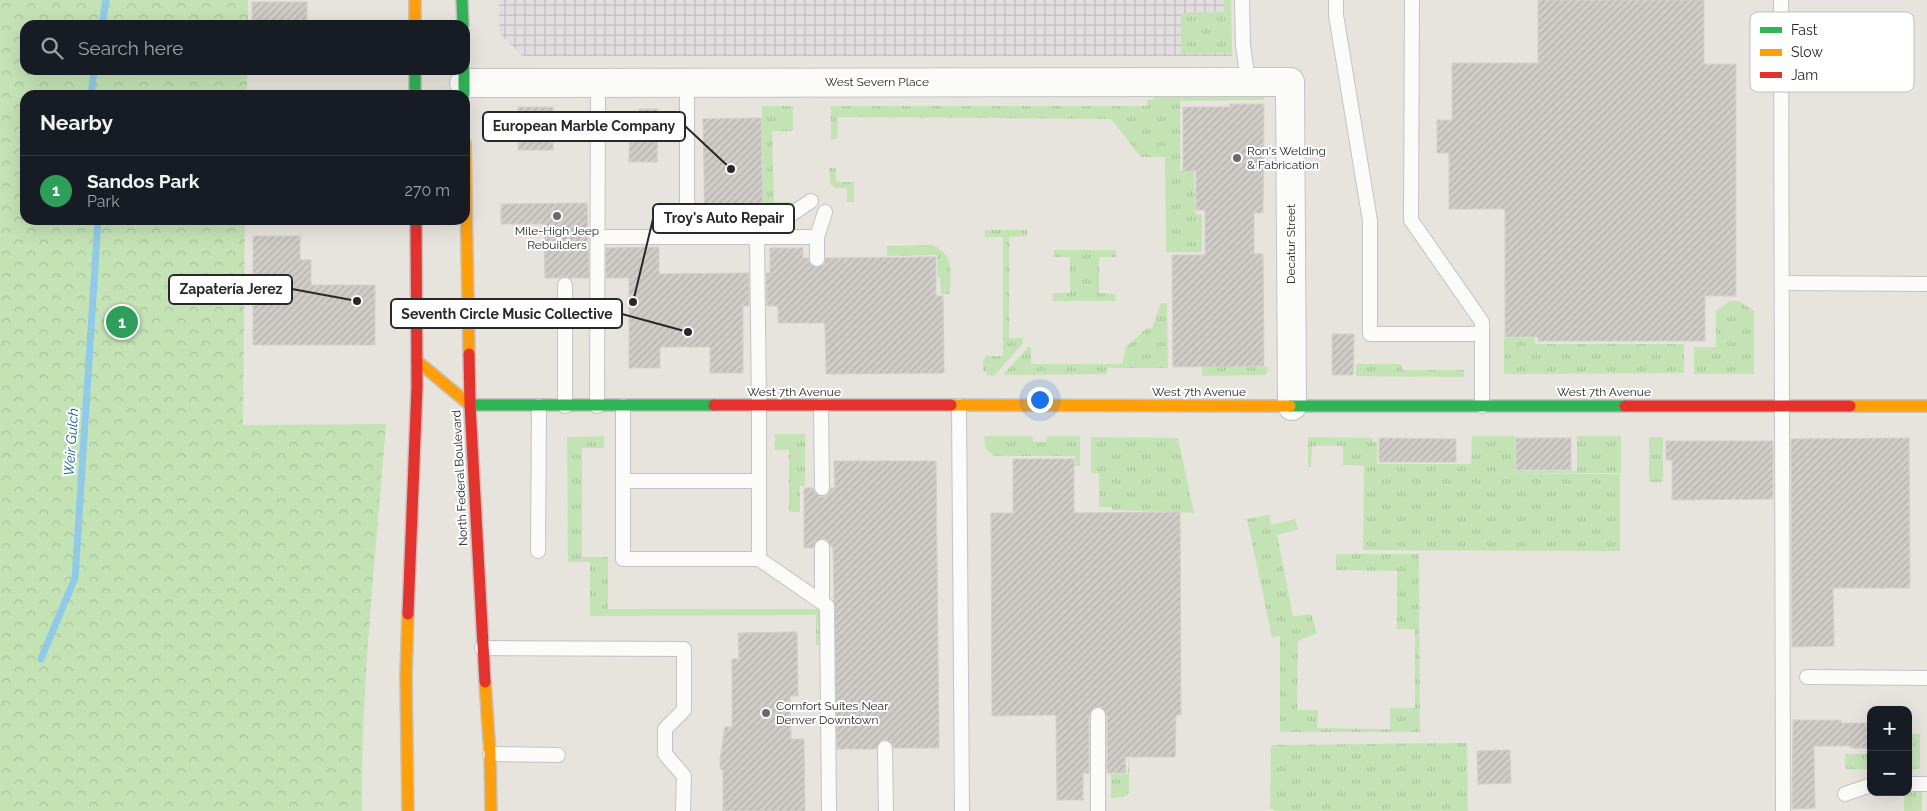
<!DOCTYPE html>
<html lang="en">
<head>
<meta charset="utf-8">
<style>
  body { margin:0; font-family:Raleway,sans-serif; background:#20242c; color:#f1f3f6 }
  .controls { position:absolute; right:15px; bottom:15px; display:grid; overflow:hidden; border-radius:10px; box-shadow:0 5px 20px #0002 }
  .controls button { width:45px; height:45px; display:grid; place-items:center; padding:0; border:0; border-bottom:1px solid #363941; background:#171b24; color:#f1f3f6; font:25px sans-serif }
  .you { position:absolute; left:1039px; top:399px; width:18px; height:18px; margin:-12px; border:4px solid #fff; border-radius:50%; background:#1a73e8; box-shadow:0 0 0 8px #1a73e833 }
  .badge { display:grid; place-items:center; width:32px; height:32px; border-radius:50%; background:#ea580c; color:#fff; font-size:16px; font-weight:700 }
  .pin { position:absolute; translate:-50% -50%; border:2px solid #fff; box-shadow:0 1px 5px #0006 }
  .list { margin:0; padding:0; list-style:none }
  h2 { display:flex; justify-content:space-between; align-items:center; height:65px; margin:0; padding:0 20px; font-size:21px }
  h2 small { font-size:16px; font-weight:400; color:#9ea1a6 }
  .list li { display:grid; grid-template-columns:32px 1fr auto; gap:15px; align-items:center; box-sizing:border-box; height:70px; padding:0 20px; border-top:1px solid #363941 }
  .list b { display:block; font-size:19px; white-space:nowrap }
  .list p { margin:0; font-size:16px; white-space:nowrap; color:#9ea1a6 }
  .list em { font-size:16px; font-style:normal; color:#9ea1a6 }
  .icon { flex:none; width:28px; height:28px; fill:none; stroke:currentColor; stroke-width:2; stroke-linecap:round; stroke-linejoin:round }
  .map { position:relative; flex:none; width:1927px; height:811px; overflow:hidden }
  .search { position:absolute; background:#171b24; box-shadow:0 5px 20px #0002; left:20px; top:20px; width:450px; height:55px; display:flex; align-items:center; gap:12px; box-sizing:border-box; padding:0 18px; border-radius:15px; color:#9ea1a6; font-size:19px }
  .panel { position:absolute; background:#171b24; box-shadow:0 5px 20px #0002; left:20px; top:90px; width:450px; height:135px; border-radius:15px }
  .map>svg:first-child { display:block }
  .industrial { fill:url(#industrial-grid) }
  .grass { fill:url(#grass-tufts) }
  .park { fill:url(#park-crowns) }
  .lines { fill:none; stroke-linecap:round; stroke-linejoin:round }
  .stream { stroke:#8fcaea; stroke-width:7 }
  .building { fill:url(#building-hatch); stroke:#d2cfc9 }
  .lane-casing { stroke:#c4c3c3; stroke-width:16 }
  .street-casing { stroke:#c4c3c3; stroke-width:30 }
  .fast-casing { stroke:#c4c3c3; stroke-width:14 }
  .slow-casing { stroke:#c4c3c3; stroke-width:14 }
  .jam-casing { stroke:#c4c3c3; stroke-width:14 }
  .lane { stroke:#fbfbfa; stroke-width:14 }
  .street { stroke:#fbfbfa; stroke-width:28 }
  .fast { stroke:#30b455; stroke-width:11 }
  .slow { stroke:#ff9f0a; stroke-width:11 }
  .jam { stroke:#e5322d; stroke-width:11 }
  .poi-dot { fill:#6b6a67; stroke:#fff; stroke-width:2 }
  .labels { text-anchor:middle; stroke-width:4; stroke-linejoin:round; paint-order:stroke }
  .street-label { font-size:12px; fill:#282828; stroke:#fff }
  .poi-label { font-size:12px; fill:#282828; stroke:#fff; text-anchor:start }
  .water-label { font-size:14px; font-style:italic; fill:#0b5a99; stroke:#fff }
  .key { fill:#fff; stroke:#bebebe; stroke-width:1 }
  .key-label { font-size:14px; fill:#282828 }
  .leader { fill:none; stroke:#282828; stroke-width:2 }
  .callout-dot { fill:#282828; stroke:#fff; stroke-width:2 }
  .callout { fill:#fff; stroke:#282828; stroke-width:2 }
  .callout-label { font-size:14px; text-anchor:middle; font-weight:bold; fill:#282828 }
</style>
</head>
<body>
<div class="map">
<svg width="1927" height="811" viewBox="0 0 1927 811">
  <defs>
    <pattern id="industrial-grid" width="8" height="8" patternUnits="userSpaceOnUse" patternTransform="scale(1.25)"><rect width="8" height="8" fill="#e2dee0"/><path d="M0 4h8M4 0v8" fill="none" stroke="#c2bec0"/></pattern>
    <pattern id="grass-tufts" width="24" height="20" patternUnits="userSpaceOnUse" patternTransform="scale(1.25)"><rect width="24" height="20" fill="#c4e3b5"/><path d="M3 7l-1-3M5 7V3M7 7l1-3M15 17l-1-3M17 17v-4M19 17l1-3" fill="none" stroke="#a8c39c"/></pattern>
    <pattern id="park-crowns" width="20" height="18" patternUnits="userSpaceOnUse" patternTransform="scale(1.25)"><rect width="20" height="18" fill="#c4e3b5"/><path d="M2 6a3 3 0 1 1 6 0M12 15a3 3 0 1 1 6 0" fill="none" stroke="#a8c39c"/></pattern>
    <pattern id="building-hatch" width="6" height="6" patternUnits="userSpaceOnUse" patternTransform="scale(1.25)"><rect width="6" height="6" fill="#d0cdc8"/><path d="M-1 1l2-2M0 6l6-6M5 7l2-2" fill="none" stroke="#b3b0ac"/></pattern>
  </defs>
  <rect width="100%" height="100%" fill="#e7e4dd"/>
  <polygon class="industrial" points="499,0 1231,0 1232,56 522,56 499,33"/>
  <g class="grass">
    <polygon points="1224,0 1231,0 1232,53 1181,53 1181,13 1224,12"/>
    <polygon points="1162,91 1264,91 1264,100 1180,101 1180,171 1194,171 1195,214 1202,215 1202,252 1166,252 1165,157 1141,157 1111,119 838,117 837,138 831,140 831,106 1147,106 1147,100 1152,100"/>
    <path d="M762,106H793V129L791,131H772L774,202H793V207C780,207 779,221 763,222Z"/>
    <polygon points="829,168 836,168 836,182 854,182 854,202 847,202 847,188 835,188 830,184"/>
    <polygon points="985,230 1027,230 1027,236 1009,237 1009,338 1023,338 1023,343 994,376 988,375 983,370 983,361 986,356 1003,356 1003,237 985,237"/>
    <path d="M933,245C956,258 950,270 950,294H941L940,277H938L937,255L887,256V246Z"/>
    <polygon points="1054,250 1116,250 1116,257 1099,257 1099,293 1115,294 1115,301 1053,301 1053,293 1070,293 1070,257 1054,257"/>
    <polygon points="1730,301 1739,301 1754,311 1754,374 1694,374 1694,347 1716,347 1716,311"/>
    <polygon points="1161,303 1167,303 1168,368 1108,368 1107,374 1003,375 1028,347 1031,347 1031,364 1122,364 1126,347 1147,328 1152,328"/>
    <polygon points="1504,338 1535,338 1535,344 1684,344 1684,373 1504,374"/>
    <polygon points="1356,364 1401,364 1402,370 1464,370 1464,377 1356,376"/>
    <polygon points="1202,367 1267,367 1268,370 1265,375 1202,376"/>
    <polygon points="775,434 805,434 805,486 800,486 800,512 789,512 789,450 775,450"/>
    <polygon points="604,436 604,448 582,448 582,557 608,557 608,609 822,609 822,645 816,645 816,615 590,616 590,562 568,562 567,437"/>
    <polygon points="984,436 1032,436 1033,442 1046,442 1047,436 1080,436 1080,466 1075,466 1075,456 994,456 986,449"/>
    <polygon points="1472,436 1515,436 1515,471 1577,471 1577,436 1621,436 1621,473 1471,473 1620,474 1620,551 1363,550 1364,466 1343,465 1343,446 1312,446 1311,467 1308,467 1308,437 1373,438 1373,442 1377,442 1377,464 1471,464"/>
    <polygon points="1091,437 1178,438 1194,513 1112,510 1112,507 1099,507 1099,473 1091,473"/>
    <rect x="1649" y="437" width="14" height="45"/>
    <polygon points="1269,515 1271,525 1295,519 1298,529 1277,535 1293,616 1311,614 1317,633 1298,641 1297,710 1318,710 1317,728 1390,729 1390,708 1415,708 1415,629 1397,629 1397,571 1336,570 1336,554 1419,554 1420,732 1280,732 1280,636 1272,637 1247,519"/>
    <polygon points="1129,721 1129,793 1124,797 1111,798 1111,774 1128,774"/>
    <polygon points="1912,734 1920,734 1920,769 1908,769 1908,737"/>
    <polygon points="1467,743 1468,811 1274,811 1274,809 1270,809 1271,745"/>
    <rect x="1845" y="754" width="26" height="15"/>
    <polygon points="1908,785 1922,785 1922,811 1904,811 1904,792 1908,792"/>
  </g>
  <path class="park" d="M0,0H248V25H25V70H247V95H25V220H245L243,425L386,424C376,553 361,682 362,811H0Z"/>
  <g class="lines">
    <g class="stream">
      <polyline points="102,25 106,0"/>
      <polyline points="91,95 94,70"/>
      <polyline points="41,659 75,578 98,220"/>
    </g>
  </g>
  <g class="building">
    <polygon points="1538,0 1704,0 1704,64 1736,64 1736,296 1705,296 1705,341 1538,341 1538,337 1505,337 1505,209 1449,209 1449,153 1437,153 1437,120 1452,120 1452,63 1538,63"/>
    <rect x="252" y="2" width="55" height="23"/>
    <polygon points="1230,104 1264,104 1263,213 1254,213 1254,254 1263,254 1264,366 1173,367 1172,255 1205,255 1205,210 1196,210 1196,171 1183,171 1183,107 1230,107"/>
    <rect x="518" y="107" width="35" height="43"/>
    <polygon points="639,109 658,109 657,162 629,162 630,117 639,117"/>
    <polygon points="761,118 763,223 757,226 705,227 703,119"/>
    <polygon points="587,203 589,278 570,278 565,276 560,278 545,278 544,224 501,224 501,204"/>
    <polygon points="253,236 300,236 300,260 311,260 311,285 375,285 375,345 253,345"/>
    <polygon points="659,247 659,274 749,273 749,306 743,306 743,373 710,373 710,347 660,347 660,368 629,368 629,278 606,278 606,248"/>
    <polygon points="770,248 803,248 803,258 808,258 810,264 817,268 824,264 826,258 936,257 936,296 943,296 944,373 826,374 825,323 778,323 778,306 767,306 766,273 770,273"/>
    <polygon points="1332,334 1354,334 1353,375 1332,375"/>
    <polygon points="1379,438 1456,439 1456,462 1379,462"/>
    <rect x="1516" y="438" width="55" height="32"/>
    <polygon points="1909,438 1910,588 1833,588 1834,646 1792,647 1791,439"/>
    <polygon points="1666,441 1773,441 1773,499 1672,500 1672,460 1666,460"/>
    <polygon points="1013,459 1074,459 1074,513 1180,512 1181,715 1176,715 1175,757 1125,757 1126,773 1107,773 1107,715 1102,707 1094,707 1089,715 1089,773 1083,773 1083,800 1057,800 1056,715 992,716 991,513 1013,513"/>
    <polygon points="834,461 936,461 939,748 894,748 892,743 885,739 880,741 876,749 837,749 833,547 831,547 827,540 822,538 815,542 813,548 804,548 804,488 813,488 815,493 822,497 827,495 831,488 835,488"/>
    <polygon points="797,632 798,696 790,696 791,739 804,739 805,811 723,811 723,770 720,769 720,760 725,727 732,727 732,659 739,659 738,633"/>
    <polygon points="1793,720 1841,720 1841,723 1871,723 1871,748 1851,748 1851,746 1814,746 1815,808 1792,809"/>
    <polygon points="1510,750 1511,783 1478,784 1477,751"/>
  </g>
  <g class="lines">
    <g class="lane-casing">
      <g id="lane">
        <polyline points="1242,0 1243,45 1248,82"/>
        <polyline points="1336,0 1336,15 1370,221 1370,334 1482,334"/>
        <polyline points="1412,0 1411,220 1482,322 1482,406"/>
        <polyline points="1781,0 1783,811"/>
        <polyline points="687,83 687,204"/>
        <polyline points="598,237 817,237"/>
        <polyline points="817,259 817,237 825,212"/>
        <polyline points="1782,283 1927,284"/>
        <polyline points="565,285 565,406"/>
        <polyline points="597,406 598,83"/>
        <polyline points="623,406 623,559 759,559 827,606 829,811"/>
        <polyline points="821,406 822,488"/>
        <polyline points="959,406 962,811"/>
        <polyline points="623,481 759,481"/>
        <polyline points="822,547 822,602"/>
        <polyline points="538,551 539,406"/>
        <polyline points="759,559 759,406 757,237 811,201"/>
        <polyline points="482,648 684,649 684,710 665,729 665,754 684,776 683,811"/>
        <polyline points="1807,677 1927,678"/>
        <polyline points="1098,715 1098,811"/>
        <polyline points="885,748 886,811"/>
        <polyline points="490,754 558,755"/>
        <polyline points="1908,784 1927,784"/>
        <polyline points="1845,794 1871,785"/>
      </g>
    </g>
    <g class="street-casing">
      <polyline id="street" points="464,83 1290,82 1292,406"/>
    </g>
    <g class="fast-casing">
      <g id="fast">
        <polyline points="462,0 463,25"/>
        <polyline points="415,70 415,95"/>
        <polyline points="464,70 464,95"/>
        <polyline points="470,405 714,405"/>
        <polyline points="1290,406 1625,406"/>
      </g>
    </g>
    <g class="slow-casing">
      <g id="slow">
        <polyline points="415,0 415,25"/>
        <polyline points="465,143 469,354"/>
        <polyline points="417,361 470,405"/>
        <polyline points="951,405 1290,406"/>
        <polyline points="1850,406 1927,406"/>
        <polyline points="485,682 490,754 491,811"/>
        <polyline points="408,811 406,676 408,614"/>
      </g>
    </g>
    <g class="jam-casing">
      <g id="jam">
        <polyline points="469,354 470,405 485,682"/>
        <polyline points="714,405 951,405"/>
        <polyline points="1625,406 1850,406"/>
        <polyline points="408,614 417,387 416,220"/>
      </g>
    </g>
    <use href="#lane" class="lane"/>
    <use href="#street" class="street"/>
    <use href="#fast" class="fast"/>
    <use href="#slow" class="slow"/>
    <use href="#jam" class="jam"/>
  </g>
  <g class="poi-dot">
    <circle cx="1237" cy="158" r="5"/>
    <circle cx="557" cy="216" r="5"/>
    <circle cx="766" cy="713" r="5"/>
  </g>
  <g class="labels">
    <g class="street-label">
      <text x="877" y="86">West Severn Place</text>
      <text transform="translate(1291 244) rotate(-90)" y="4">Decatur Street</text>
      <text x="794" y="396">West 7th Avenue</text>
      <text x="1199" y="396">West 7th Avenue</text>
      <text x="1604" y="396">West 7th Avenue</text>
      <text transform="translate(460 478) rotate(-93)" y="4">North Federal Boulevard</text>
    </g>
    <g class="poi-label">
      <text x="1247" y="155">Ron's Welding<tspan x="1247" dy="14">&amp; Fabrication</tspan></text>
      <text x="557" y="235" text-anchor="middle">Mile-High Jeep<tspan x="557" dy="14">Rebuilders</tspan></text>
      <text x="776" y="710">Comfort Suites Near<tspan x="776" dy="14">Denver Downtown</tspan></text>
    </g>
    <g class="water-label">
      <text transform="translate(71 442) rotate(-86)" y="5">Weir Gulch</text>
    </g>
  </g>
  <rect x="1750" y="12" width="164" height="80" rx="8" class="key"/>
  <rect x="1760" y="27" width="22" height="6" fill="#30b455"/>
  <rect x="1760" y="49" width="22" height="7" fill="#ff9f0a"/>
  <rect x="1760" y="72" width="22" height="6" fill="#e5322d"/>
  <g class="key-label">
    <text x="1791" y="35">Fast</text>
    <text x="1791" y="57">Slow</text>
    <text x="1791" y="80">Jam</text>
  </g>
  <path class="leader" d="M731 169L685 126M633 302L653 219M357 301L292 289M688 332L622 314"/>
  <g class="callout-dot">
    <circle cx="731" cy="169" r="5"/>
    <circle cx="633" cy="302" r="5"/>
    <circle cx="357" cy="301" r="5"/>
    <circle cx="688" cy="332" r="5"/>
  </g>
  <g class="callout">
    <rect x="483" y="112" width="202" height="29" rx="5"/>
    <rect x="653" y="204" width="141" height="29" rx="5"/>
    <rect x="169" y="275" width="123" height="29" rx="5"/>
    <rect x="391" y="299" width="231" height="29" rx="5"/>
  </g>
  <g class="callout-label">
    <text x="584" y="131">European Marble Company</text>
    <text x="724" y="223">Troy's Auto Repair</text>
    <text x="231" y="294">Zapatería Jerez</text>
    <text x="507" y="319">Seventh Circle Music Collective</text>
  </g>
</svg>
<div class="controls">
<button>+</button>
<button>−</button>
</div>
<div class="you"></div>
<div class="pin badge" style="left:122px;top:322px;background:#2e9e5b">1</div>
<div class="search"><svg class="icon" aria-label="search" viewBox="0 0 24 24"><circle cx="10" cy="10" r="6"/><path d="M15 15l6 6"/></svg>Search here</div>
<section class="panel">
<h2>Nearby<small></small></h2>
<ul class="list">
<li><span class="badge" style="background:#2e9e5b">1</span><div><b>Sandos Park</b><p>Park</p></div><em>270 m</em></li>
</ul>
</section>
</div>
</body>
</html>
